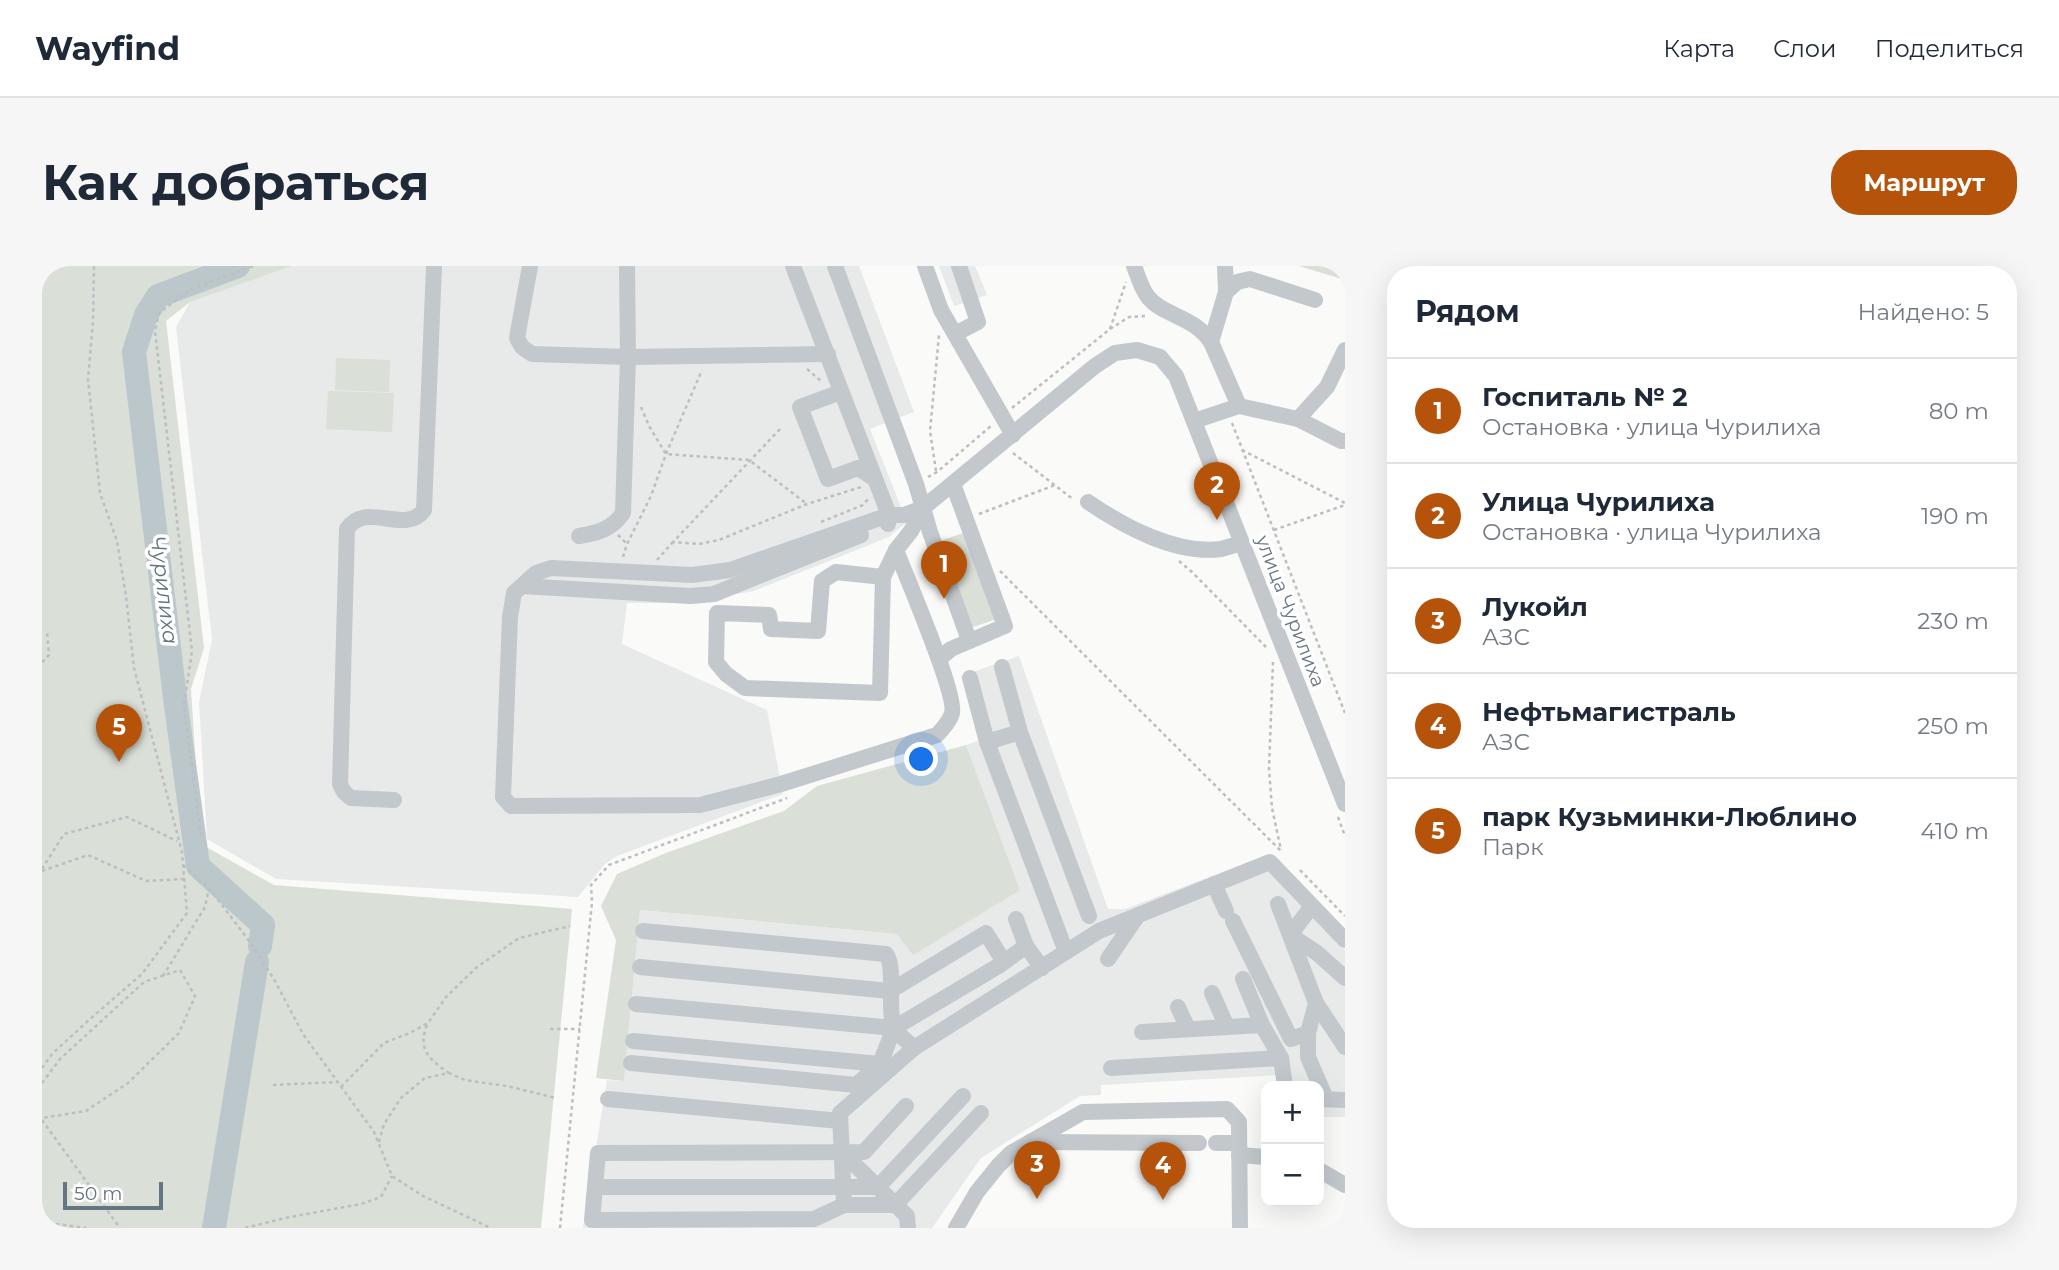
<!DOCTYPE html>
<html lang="ru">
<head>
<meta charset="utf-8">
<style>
  body { margin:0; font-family:Montserrat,sans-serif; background:#f6f6f7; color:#1f2937 }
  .controls { position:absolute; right:21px; bottom:21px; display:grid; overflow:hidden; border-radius:14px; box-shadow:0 7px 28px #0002 }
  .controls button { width:63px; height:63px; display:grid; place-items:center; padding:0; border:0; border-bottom:2px solid #e0e1e3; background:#fff; color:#1f2937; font:35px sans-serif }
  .scale { position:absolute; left:21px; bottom:18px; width:100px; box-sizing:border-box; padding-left:7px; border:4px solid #657683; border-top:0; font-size:19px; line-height:24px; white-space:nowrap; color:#657683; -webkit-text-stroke:5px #fff; paint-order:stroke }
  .you { position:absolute; left:880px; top:494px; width:24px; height:24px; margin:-18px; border:5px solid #fff; border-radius:50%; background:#1a73e8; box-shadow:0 0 0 10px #1a73e833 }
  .badge { display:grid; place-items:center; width:46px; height:46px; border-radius:50%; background:#b45309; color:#fff; font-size:23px; font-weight:700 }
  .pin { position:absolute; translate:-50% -58px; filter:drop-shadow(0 2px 4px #0008) }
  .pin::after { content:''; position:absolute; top:37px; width:24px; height:21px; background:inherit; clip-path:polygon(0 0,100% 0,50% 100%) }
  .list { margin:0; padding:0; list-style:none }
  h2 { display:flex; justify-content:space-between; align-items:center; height:91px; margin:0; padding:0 28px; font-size:30px }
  h2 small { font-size:23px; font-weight:400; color:#747a83 }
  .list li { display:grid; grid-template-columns:46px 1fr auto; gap:21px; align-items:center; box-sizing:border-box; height:105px; padding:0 28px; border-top:2px solid #e0e1e3 }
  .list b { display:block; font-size:26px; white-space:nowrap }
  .list p { margin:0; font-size:23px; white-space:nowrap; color:#747a83 }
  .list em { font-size:23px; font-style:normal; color:#747a83 }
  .map { position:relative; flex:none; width:1303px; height:962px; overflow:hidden; border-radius:28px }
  header { display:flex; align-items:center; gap:42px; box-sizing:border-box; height:98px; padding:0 35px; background:#fff; border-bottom:2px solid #e0e1e3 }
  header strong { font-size:33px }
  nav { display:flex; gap:38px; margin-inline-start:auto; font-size:24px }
  .intro { display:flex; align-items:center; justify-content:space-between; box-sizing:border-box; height:168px; padding:0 42px }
  h1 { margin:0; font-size:49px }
  .button { padding:18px 32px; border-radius:28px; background:#b45309; color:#fff; font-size:24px; font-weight:700 }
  main { display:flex; gap:42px; padding:0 42px }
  aside { flex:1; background:#fff; border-radius:28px; box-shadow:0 7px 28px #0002 }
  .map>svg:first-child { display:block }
  .built { fill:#e8e9e9 }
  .green { fill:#dadfd7 }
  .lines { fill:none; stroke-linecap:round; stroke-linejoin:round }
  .river { stroke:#bbc7cb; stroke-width:24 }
  .path { stroke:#bbbfc2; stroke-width:2.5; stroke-dasharray:3.5 3.5; stroke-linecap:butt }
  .minor { stroke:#c3c8cc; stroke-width:16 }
  .labels { text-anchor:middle; stroke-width:7; stroke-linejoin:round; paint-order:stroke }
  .street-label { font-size:19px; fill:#657683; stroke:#fff }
  .water-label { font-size:21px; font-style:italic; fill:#60757c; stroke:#fff }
</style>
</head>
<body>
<header>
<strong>Wayfind</strong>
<nav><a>Карта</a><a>Слои</a><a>Поделиться</a></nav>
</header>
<div class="intro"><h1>Как добраться</h1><a class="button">Маршрут</a></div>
<main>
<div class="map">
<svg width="1303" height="962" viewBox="0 0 1303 962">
  <rect width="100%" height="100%" fill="#fafaf8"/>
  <g class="built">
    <polygon points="250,0 817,0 872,146 828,163 865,256 847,271 712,325 643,337 585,337 580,378 725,444 741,528 575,590 563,598 536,631 234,613 165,573 157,436 170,374 134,61 148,36"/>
    <polygon points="897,0 933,0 945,29 912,40"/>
    <polygon points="977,390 1066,643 1083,643 1214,593 1303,684 1303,851 1277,851 1277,820 1253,820 1248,812 1239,809 1059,819 1059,829 1038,830 939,892 890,962 541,962 565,814 582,815 598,644 855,668 978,624 924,479 941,473 919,410"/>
  </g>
  <g class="green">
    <polygon points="0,0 250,0 148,36 124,55 162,382 149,423 159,578 232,619 530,643 499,962 0,962"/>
    <polygon points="1257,0 1303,0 1303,14"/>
    <polygon points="294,92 348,94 347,126 293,124"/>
    <polygon points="286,125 352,127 350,166 284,163"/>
    <polygon points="924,266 955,353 928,362 898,275"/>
    <polygon points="924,479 978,624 871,689 855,668 598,644 582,815 554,812 574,674 559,640 575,608 624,587 742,545 775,520"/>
  </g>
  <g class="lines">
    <g class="river">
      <polyline points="196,0 116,30 104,49 92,86 133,432 156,600 221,659 218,680"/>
      <polyline points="172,962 215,696"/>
    </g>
    <g class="path">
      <polyline points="1068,63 1084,16"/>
      <polyline points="765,103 779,115"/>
      <polyline points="599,141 607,160 624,188 707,194 765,238"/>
      <polyline points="970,142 1068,63 1087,51 1103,50"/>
      <polyline points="1190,157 1303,447"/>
      <polyline points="738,163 631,276 657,278 677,274 765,238 819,221"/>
      <polyline points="1200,184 1303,237"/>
      <polyline points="971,187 1032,234"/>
      <polyline points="894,205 888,165 897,69"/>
      <polyline points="886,211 895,206 949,160"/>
      <polyline points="937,248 1013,219"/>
      <polyline points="779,256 821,239 826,233"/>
      <polyline points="1232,264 1303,239"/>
      <polyline points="576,269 585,278"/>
      <polyline points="581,291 585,278 609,230 624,188 660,104"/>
      <polyline points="615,294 631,276"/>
      <polyline points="1137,295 1150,306 1224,381"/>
      <polyline points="958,305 1239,585"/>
      <polyline points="0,396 7,389 5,366"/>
      <polyline points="1231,396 1227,503 1230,542 1239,584"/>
      <polyline points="1296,551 1303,570"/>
      <polyline points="159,570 142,439 150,385 113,65 117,47 147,24 211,0"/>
      <polyline points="141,599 167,622 211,680 233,715 261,768 332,866 350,910 381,930 449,962"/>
      <polyline points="0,603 22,568 85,551 135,575"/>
      <polyline points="1258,604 1303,650"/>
      <polyline points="0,605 46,589 104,615 142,613"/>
      <polyline points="121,710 163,641 167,622"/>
      <path d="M385,759C375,784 388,794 407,807"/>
      <polyline points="508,763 538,763"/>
      <polyline points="0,802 10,788 48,753 100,708 145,647 140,586 92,402 84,330 75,275 58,227 46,113 51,56 52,0"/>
      <polyline points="0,817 18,793 102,716 138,704 153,730 137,767 86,817 44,845 0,852"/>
      <polyline points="231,819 295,816"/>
      <polyline points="299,821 342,777 368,767 386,757 404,731 435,701 477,672 528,660"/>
      <polyline points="0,854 78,962"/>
      <polyline points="337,876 342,858 359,832 383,812 407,807 423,814 465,820 514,832"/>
      <polyline points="0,956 44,962"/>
      <polyline points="203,962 243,952 319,938 339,931 350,910"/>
      <polyline points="518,962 550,636 549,619 567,599 745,532"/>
    </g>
    <g class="minor">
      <polyline points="488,0 475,72 480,81 490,88 586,91 786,88"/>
      <polyline points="751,0 847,249 846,258"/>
      <polyline points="793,0 874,218 888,266 927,374"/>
      <polyline points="883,0 899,44 971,169"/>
      <path d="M1092,0C1096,10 1099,22 1106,31C1121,50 1152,50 1169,76L1197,140L1152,155"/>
      <polyline points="1184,26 1195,16 1208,13 1273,34"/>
      <polyline points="913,68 936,56 917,0"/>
      <polyline points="1169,76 1184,26 1183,0"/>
      <polyline points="799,126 758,141 786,213 816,202 833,213"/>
      <polyline points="1197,140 1256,153 1299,175 1303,175"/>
      <polyline points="1256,153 1285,121 1303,84"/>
      <path d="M1046,236C1081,260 1134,289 1179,283C1186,281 1193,279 1200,277"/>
      <path d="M881,242L869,265L854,284C864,310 915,428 910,447C908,456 900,463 895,469L739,518L658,539L469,540L461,531L468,351L472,327L494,307L509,302L650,309L688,304L847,249H862L881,242L1053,100L1073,87L1095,84L1118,91L1134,110L1303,538"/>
      <path d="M537,270C556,267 570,263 581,247L586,91L585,0"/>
      <polyline points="841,311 794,306 780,315 776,365 729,363 727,349 675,347 674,396 684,408 703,422 838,427 841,311 854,284"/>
      <polyline points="480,320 648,330 672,328 819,269"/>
      <polyline points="897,393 909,383 963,360 911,218"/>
      <polyline points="960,401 978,466 1047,650"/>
      <polyline points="928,412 945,476 1024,686"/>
      <polyline points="945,476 978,466"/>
      <path d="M352,534L309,532L302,526L298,518L305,263C324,234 363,270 382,244L392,0"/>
      <polyline points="1172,618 1184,645"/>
      <polyline points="1236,638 1274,737 1303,781"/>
      <polyline points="1270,640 1248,669 1275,687 1303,712"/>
      <polyline points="974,653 984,680 1000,702"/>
      <polyline points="1191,655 1249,773 1266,767"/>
      <path d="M601,665L844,688C854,700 845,744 852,761C855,769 867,776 872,782"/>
      <polyline points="1066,693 1096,649"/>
      <polyline points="598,701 848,725 944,667 962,696"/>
      <polyline points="1201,713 1220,759 1239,792 1243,820"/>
      <polyline points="1170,727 1185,761"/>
      <polyline points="1274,737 1266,767 1266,791 1284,833"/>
      <polyline points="594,738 852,762 958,699 984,680"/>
      <polyline points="1136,741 1146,763"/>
      <polyline points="1100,766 1220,759"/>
      <polyline points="591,775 838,798"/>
      <polyline points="589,797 814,819 838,798 852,762"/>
      <polyline points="1069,802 1239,792"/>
      <polyline points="566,833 798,855"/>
      <polyline points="1277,833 1303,834"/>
      <polyline points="864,840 822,886 556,887 550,954 772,953 802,939 853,939 939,847"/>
      <polyline points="988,876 1157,877"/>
      <polyline points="1174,877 1197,877"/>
      <polyline points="800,886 865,950 866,962"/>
      <polyline points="1197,889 1224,891"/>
      <polyline points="1277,904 1303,919"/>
      <polyline points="553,921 836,921 921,830"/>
      <polyline points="802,939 798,847 872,782 1057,665 1228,596 1303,674"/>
      <polyline points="914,962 935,926 956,900 969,887 1041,846 1185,843 1197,856 1198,962"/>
    </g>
  </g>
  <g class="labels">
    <g class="street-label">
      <text transform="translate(1249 345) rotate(69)" y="7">улица Чурилиха</text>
    </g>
    <g class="water-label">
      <text transform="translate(122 324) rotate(83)" y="7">Чурилиха</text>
    </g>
  </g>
</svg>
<div class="controls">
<button>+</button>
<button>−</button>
</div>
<div class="scale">50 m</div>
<div class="you"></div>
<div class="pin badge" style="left:902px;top:333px">1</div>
<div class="pin badge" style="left:1175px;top:254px">2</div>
<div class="pin badge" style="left:995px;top:933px">3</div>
<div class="pin badge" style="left:1121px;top:934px">4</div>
<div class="pin badge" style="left:77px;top:496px">5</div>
</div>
<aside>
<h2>Рядом<small>Найдено: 5</small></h2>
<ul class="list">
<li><span class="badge">1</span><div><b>Госпиталь № 2</b><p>Остановка · улица Чурилиха</p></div><em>80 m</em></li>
<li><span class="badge">2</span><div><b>Улица Чурилиха</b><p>Остановка · улица Чурилиха</p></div><em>190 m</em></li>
<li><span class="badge">3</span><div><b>Лукойл</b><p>АЗС</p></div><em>230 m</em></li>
<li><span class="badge">4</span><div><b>Нефтьмагистраль</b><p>АЗС</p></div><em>250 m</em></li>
<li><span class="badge">5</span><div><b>парк Кузьминки-Люблино</b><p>Парк</p></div><em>410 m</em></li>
</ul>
</aside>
</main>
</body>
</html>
